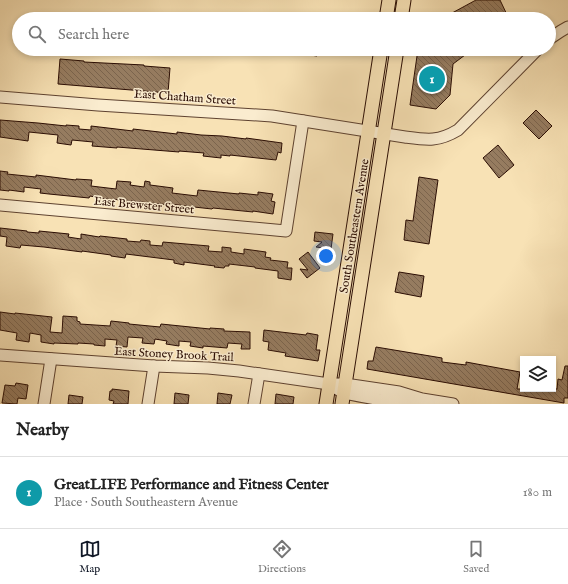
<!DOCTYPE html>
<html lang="en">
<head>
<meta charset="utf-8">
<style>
  body { margin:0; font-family:"IM FELL English",serif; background:#f2f2f2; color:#222 }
  .controls { position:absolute; right:12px; bottom:12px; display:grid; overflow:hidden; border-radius:0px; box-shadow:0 2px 6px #0003 }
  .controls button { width:36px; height:36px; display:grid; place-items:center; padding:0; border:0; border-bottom:1px solid #e0e0e0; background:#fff; color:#222; font:20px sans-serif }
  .you { position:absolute; left:326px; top:256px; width:14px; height:14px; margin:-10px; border:3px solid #fff; border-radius:50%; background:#1a73e8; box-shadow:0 0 0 6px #1a73e833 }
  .badge { display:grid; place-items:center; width:26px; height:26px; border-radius:50%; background:#111827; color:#fff; font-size:13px; font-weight:700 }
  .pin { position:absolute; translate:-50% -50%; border:2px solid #fff; box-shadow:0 1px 4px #0006 }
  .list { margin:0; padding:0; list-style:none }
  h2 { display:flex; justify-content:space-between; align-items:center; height:52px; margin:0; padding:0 16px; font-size:17px }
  h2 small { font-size:13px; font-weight:400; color:#767676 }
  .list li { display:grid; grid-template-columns:26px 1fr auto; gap:12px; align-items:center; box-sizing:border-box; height:72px; padding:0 16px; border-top:1px solid #e0e0e0 }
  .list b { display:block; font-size:15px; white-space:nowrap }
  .list p { margin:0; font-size:13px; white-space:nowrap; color:#767676 }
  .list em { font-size:13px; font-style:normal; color:#767676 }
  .icon { flex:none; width:22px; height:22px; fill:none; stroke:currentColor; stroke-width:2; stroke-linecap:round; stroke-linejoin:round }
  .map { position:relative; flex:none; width:568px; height:404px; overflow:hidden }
  .search { position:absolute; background:#fff; box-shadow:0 2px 6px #0003; left:12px; right:12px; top:12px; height:44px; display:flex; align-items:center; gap:10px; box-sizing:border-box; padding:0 14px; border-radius:22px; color:#767676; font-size:15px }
  .sheet { height:124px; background:#fff }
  nav { display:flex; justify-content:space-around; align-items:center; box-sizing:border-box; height:56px; border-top:1px solid #e0e0e0; background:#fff; font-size:11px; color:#767676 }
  nav a { display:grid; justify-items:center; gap:2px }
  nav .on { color:#111827 }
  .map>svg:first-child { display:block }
  .building { fill:url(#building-back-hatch); stroke:#2b0d03 }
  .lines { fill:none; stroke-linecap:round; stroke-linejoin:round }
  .minor-casing { stroke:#5e4230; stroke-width:13 }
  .major-casing { stroke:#2b0d03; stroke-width:15 }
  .minor { stroke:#faeccf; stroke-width:11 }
  .major { stroke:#f8e2b5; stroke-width:13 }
  .labels { text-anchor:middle; stroke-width:3; stroke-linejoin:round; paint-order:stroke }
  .street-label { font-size:12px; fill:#2b0d03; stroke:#faeccf }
</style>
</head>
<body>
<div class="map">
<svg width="568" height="404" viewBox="0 0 568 404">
  <defs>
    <pattern id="building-back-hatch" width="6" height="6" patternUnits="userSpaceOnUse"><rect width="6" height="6" fill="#967c60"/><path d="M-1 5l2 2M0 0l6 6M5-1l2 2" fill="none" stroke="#7b644d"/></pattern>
  </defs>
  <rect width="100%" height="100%" fill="#f8e2b5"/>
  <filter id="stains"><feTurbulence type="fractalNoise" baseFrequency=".005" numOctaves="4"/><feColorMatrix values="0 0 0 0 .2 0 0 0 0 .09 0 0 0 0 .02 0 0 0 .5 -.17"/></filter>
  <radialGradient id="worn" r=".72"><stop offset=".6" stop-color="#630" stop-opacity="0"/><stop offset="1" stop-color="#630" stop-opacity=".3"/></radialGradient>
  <g class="building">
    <polygon points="476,0 500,0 509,19 441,19"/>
    <polygon points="310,49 318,49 317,56 310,55"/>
    <polygon points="418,49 473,49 453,64 450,95 436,109 410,105"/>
    <polygon points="60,59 84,61 84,62 144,65 144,66 170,68 168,93 58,84"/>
    <polygon points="536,110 552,126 539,139 523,123"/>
    <polygon points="0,120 38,123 66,126 66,125 79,126 79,129 91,130 91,126 133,131 133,129 177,134 177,132 201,135 222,136 246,139 246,138 282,143 281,153 278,152 276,160 230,155 230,156 221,155 221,158 203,156 204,153 179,151 179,152 117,147 117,148 92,146 93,142 72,140 71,145 57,143 58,135 29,132 28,141 0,137"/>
    <polygon points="498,145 514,165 499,178 483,158"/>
    <polygon points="0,171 8,172 7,174 36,177 36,175 76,180 76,179 92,180 91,186 116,189 117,181 131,182 130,185 144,187 145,181 150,182 150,185 173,188 172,193 197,196 198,190 239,194 239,193 258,195 258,192 273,194 271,201 275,202 273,214 253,211 253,212 213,208 212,209 194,207 171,204 171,205 131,201 131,202 113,199 112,200 90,196 89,198 49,194 40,193 41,189 24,187 24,192 9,190 9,191 0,190"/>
    <polygon points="419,177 438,180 429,244 404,240 406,220 413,221"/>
    <polygon points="0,228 27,231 27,232 39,233 39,231 69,234 68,237 81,239 81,234 99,237 100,236 127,239 127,241 140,242 141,240 150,241 150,245 162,246 163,242 209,246 208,251 222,252 222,247 231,248 231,252 244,254 244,249 266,252 265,257 271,258 270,260 288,262 287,268 292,268 291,280 278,278 278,271 255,268 255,267 229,264 229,266 225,266 224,268 214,267 215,266 184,262 184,265 174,263 174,260 126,254 125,258 111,256 111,255 82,251 82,252 44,247 21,245 20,248 6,246 7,237 0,236"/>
    <polygon points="315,232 333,234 331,249 316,247 322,242 314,241"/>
    <polygon points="308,252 320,268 307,278 300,269 308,270 299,259"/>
    <polygon points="399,272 424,276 421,297 395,292"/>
    <polygon points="0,312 15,314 15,313 52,317 50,332 62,333 63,316 77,317 77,321 80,322 80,324 110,326 111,321 129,323 129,324 160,327 161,324 210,329 210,328 224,329 224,331 250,332 250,349 241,349 242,344 228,343 227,348 203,346 203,348 190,346 191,342 179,341 179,346 166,344 167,341 155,339 154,344 142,343 143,338 128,337 127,347 116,346 117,340 105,339 105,346 94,345 94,344 78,343 78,344 54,343 54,344 41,342 41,335 30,333 29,342 16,340 17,333 0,330"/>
    <polygon points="264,330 306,335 307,333 318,335 316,350 320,350 318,361 285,356 286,353 268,350 269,342 263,341"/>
    <polygon points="376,347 442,358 442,362 466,365 466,362 520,372 517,389 557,389 558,379 562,380 565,366 568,366 568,398 564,398 564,403 367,369 368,361 373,361"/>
    <polygon points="16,383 28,385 26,399 18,398 17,404 2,403 5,385 15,386"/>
    <polygon points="112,389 129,391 128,404 113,404 114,401 109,400 110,391 112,391"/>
    <polygon points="175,393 189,395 188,404 174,404"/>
    <polygon points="218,393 232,395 230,404 217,404"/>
    <polygon points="276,394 294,397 293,404 275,404"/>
    <polygon points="69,395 83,397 82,404 68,404"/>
  </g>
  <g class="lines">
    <g class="minor-casing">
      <g id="minor">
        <polyline points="549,39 561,31 568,27"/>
        <path d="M0,97L98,105L272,116L405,137C427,140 438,142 458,130L538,49"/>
        <polyline points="0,205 286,231 303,121"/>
        <polyline points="0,355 154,366 208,368 239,371 329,384 345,384 399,392 422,399 453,404"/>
        <path d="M337,389L344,393C369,398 395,404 420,400"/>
        <polyline points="44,404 51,359"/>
        <polyline points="148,404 154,366"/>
        <polyline points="254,404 259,374"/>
      </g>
    </g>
    <g class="major-casing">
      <g id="major">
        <polyline points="386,19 389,0"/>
        <polyline points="401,19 404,0"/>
        <polyline points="326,404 381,49"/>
        <polyline points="342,404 397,49"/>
      </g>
    </g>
    <use href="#minor" class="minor"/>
    <use href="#major" class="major"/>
  </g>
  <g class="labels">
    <g class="street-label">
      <text transform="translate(185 97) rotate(4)" y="4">East Chatham Street</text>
      <text transform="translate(144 205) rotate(5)" y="4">East Brewster Street</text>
      <text transform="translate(354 226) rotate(-81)" y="4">South Southeastern Avenue</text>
      <text transform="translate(174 354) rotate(3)" y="4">East Stoney Brook Trail</text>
    </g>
  </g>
  <rect width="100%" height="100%" filter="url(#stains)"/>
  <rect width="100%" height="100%" fill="url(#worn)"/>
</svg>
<div class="controls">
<button><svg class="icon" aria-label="layers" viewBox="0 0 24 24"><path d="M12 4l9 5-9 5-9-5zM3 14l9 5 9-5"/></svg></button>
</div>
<div class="you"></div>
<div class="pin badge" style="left:432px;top:79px;background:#0f9aa8">1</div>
<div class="search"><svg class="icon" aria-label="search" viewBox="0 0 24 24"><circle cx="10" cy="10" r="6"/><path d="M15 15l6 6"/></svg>Search here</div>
</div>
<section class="sheet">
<h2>Nearby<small></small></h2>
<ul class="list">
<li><span class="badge" style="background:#0f9aa8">1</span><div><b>GreatLIFE Performance and Fitness Center</b><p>Place · South Southeastern Avenue</p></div><em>180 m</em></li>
</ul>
</section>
<nav>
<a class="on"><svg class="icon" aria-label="map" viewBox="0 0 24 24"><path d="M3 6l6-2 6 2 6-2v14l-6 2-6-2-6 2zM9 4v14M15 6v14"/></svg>Map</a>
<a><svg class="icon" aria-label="directions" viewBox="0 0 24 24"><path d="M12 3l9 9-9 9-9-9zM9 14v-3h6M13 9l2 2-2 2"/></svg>Directions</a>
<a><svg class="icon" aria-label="saved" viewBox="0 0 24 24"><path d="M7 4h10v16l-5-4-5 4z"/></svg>Saved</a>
</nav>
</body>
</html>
